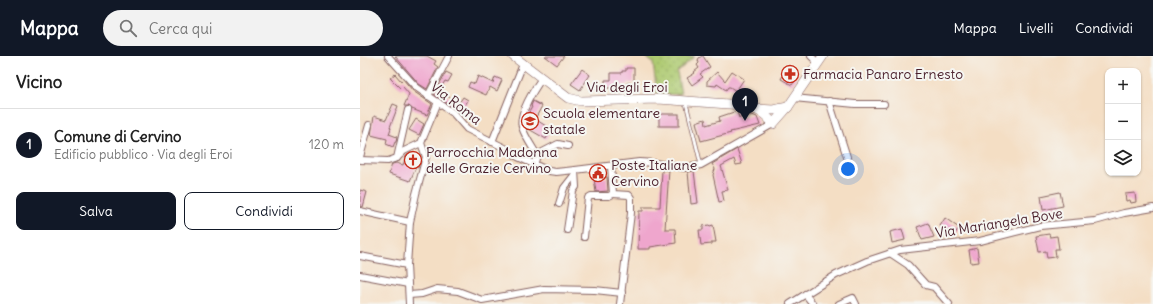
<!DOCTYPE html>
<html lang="it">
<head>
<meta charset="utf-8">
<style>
  body { margin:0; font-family:Delius,sans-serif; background:#f2f2f2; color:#222 }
  .controls { position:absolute; right:12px; top:12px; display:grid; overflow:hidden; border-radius:8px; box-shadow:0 1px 3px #0004 }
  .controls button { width:36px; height:36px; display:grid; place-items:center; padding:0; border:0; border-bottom:1px solid #e0e0e0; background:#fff; color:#222; font:20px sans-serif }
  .you { position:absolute; left:488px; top:113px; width:14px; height:14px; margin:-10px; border:3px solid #fff; border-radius:50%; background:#1a73e8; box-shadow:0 0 0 6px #1a73e833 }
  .badge { display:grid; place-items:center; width:26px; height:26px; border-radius:50%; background:#111827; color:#fff; font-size:13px; font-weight:700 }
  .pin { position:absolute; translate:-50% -33px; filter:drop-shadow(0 1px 2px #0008) }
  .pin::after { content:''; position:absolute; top:21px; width:14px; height:12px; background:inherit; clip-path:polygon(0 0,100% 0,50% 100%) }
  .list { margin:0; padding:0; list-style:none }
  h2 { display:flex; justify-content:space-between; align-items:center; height:52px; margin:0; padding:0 16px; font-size:17px }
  h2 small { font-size:13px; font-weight:400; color:#767676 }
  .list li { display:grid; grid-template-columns:26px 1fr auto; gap:12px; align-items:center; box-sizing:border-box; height:72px; padding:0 16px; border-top:1px solid #e0e0e0 }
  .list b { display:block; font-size:15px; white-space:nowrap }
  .list p { margin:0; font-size:13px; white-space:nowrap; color:#767676 }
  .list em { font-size:13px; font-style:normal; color:#767676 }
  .actions { display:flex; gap:8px; padding:12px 16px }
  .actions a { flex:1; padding:9px 0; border:1px solid #111827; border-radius:8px; text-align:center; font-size:14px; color:#111827 }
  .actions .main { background:#111827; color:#fff }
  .icon { flex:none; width:22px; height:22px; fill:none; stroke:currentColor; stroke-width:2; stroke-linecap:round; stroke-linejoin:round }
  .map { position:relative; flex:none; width:793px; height:248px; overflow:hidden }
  header { display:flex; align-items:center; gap:24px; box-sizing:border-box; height:56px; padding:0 20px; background:#111827; color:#fff }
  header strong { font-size:19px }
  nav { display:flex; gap:22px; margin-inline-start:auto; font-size:14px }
  .search { width:280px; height:36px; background:#f2f2f2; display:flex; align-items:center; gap:10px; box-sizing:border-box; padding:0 14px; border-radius:22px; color:#767676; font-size:15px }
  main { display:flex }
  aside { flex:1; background:#fff }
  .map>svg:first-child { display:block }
  .grass { fill:url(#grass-dots); stroke:#7c744e }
  .building { fill:#efa6cd }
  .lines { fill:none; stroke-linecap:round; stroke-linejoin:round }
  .lane-casing { stroke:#866261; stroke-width:4.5 }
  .street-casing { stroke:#866261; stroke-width:8 }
  .secondary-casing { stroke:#866261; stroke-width:10 }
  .lane { stroke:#fff; stroke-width:3 }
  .street { stroke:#fff; stroke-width:6 }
  .secondary { stroke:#fff; stroke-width:9 }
  .labels { text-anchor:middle; stroke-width:4; stroke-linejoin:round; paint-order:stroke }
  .poi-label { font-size:14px; fill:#4a1f2b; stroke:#f6f6f2; text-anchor:start }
  .street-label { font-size:14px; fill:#4a1f2b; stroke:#f6f6f2 }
</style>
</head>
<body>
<header>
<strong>Mappa</strong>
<div class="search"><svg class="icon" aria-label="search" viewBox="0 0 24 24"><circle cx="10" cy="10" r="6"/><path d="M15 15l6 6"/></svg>Cerca qui</div>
<nav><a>Mappa</a><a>Livelli</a><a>Condividi</a></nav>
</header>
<main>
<aside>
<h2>Vicino<small></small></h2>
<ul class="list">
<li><span class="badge">1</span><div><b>Comune di Cervino</b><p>Edificio pubblico · Via degli Eroi</p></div><em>120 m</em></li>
</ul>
<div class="actions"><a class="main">Salva</a><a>Condividi</a></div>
</aside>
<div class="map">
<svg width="793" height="248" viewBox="0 0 793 248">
  <defs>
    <pattern id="grass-dots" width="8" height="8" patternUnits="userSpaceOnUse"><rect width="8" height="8" fill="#aeca71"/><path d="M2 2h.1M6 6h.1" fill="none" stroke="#97ad62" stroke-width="1.8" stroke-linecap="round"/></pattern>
  </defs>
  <rect width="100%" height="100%" fill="#f6f6f2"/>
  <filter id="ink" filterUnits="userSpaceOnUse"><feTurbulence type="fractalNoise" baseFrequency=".025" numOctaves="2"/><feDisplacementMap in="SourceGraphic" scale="8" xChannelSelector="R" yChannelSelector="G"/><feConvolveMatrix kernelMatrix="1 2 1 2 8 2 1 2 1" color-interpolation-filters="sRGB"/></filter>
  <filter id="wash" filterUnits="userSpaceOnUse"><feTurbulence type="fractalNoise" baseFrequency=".012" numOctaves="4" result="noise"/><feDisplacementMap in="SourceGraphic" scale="16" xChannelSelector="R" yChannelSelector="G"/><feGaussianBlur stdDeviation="0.9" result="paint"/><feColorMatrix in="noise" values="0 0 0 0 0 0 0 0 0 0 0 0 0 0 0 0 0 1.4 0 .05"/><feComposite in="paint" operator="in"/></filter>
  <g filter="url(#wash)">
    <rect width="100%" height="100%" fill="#f4dec4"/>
    <polygon class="grass" points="285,0 335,0 317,16 321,38 297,39 293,7"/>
    <g id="blocks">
      <g class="building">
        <polygon points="35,0 67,0 76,5 74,8 78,11 67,33 59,28"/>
        <polygon points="185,0 204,0 197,9"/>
        <polygon points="342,0 343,0 350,11 340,18 343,21 332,29 327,22 335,17 334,16 339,12 337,9 339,7 338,4 339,2"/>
        <polygon points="428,10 438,16 435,21 437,22 432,29 421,23"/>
        <polygon points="266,12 274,12 274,27 267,27 267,29 262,29 262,32 245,32 245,24 251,24 251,17 262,17 262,15 266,15"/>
        <polygon points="222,13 230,19 220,34 211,28"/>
        <polygon points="372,15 384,23 376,35 370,31 368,31 366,34 357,28 356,30 347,29 347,25 357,16 365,25"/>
        <polygon points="86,16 92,19 88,26 85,25 79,35 99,47 103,41 108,44 100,59 96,53 74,38"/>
        <polygon points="35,18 41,25 43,23 53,35 72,48 67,59 52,53 49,50 44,50 49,38 43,31 41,33 30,22"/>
        <polygon points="118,20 133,27 135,21 142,24 137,35 130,31 126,39 108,31 110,26 115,28"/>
        <polygon points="173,45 182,50 175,63 189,72 187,75 190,76 186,83 167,72 168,70 166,69 167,60 172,51 171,50"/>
        <polygon points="33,48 38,50 30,71 31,72 29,78 37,81 36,86 35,86 33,91 26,88 27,83 11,79 14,60 26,64"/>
        <polygon points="377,55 379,62 392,59 397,61 400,69 370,76 371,77 341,85 336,66 345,63 346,69 360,65 359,61"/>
        <rect x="299" y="58" width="20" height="12"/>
        <polygon points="56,63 64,68 59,79 49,74"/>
        <polygon points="377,93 382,108 376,109 374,103 361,110 368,134 362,135 364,145 359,146 353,119 355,113 352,108"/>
        <polygon points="50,97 61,101 58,112 56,111 50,125 29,118 32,108 36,107 43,109 46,100"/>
        <polygon points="302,114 309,114 305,173 315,173 316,187 290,191 290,193 278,193 279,155 283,155 283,151 300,151"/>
        <polygon points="242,115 243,122 247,121 248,135 236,136 233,116"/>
        <polygon points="334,115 338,147 331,148 328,116"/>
        <polygon points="0,134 7,136 3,151 0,151"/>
        <polygon points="700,136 703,150 683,154 681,140"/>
        <polygon points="775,137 776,146 771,147 770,144 766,145 765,138"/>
        <polygon points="585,162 599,172 594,179 580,170"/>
        <polygon points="568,167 574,181 562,184 557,171"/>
        <polygon points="349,169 350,170 353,169 356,186 352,186 352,188 341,189 339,174 343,174 343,170"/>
        <polygon points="542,173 545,184 532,187 530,176"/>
        <polygon points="689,178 690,181 697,180 699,193 695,193 696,201 687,202 686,195 679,196 676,180"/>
        <polygon points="617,192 619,206 611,207 609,194"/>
      </g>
    </g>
  </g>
  <g filter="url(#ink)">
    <use href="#blocks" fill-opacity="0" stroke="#866261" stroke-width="1"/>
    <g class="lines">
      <g class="lane-casing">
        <polyline id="lane" points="326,47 341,109"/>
      </g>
      <g class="street-casing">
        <g id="street">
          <polyline points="28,0 56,31 93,57 107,73 145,92 158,101 189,115 196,116 215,114 279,106 295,107 325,112 341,109 413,68"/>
          <polyline points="451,0 458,7"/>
          <polyline points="68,40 89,0"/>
          <polyline points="434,42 495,48 524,48"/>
          <polyline points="469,45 487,101"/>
          <polyline points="132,86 163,8"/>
          <polyline points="177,99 198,88 208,90"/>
          <polyline points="0,101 9,69"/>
          <polyline points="37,102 48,54"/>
          <polyline points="0,104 28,105 37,102 44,95 61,87 78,46"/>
          <path d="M174,110L177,99C172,90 165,81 162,71C158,58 175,32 182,22"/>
          <polyline points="251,110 253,138 269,139 271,142 271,157 260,248"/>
          <polyline points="199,148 204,132 215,118"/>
          <polyline points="0,155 50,166"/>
          <polyline points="207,174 213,135 216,131 215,114"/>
          <polyline points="224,181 228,142 231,140 249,140 253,138"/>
          <polyline points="530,197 548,209 566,229 574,231 589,248"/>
          <polyline points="0,200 47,209"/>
          <polyline points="0,219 48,228"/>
          <polyline points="445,238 453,248"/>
          <polyline points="49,239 62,238 77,233 98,235 122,244 184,233 235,234 262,237"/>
          <polyline points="49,248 47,209 50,166 56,138 66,101 61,87"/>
          <polyline points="430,248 476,219 507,205 540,194 620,185 680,170 735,165 764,157 793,152"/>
          <polyline points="479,248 493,242 496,248"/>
        </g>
      </g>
      <g class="secondary-casing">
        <g id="secondary">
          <path d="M153,0L208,42L221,45L298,43L383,49C396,53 405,56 413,68L428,51L463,0"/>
          <polyline points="397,53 413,54 428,51"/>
        </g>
      </g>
      <use href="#lane" class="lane"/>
      <use href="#street" class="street"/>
      <use href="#secondary" class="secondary"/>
    </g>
  </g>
  <defs>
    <g id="pharmacy-ring" transform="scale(0.9)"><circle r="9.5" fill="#f6f6f2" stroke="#c8321e" stroke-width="1.5"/><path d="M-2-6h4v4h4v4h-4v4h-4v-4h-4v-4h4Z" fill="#c8321e"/></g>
    <g id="school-ring" transform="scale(0.9)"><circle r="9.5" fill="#f6f6f2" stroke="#c8321e" stroke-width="1.5"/><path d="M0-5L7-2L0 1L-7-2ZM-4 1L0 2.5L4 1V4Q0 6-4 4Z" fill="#c8321e"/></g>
    <g id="church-ring" transform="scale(0.9)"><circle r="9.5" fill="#f6f6f2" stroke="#c8321e" stroke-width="1.5"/><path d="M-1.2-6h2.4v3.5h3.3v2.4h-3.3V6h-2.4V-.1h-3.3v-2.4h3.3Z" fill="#c8321e"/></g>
    <g id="civic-ring" transform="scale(0.9)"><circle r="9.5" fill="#f6f6f2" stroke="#c8321e" stroke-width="1.5"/><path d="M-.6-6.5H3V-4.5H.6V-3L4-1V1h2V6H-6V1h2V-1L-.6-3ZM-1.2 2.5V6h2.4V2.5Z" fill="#c8321e"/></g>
  </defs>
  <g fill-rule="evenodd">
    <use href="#pharmacy-ring" x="430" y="18"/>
    <use href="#school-ring" x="170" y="65"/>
    <use href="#church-ring" x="53" y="104"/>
    <use href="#civic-ring" x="238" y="117"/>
  </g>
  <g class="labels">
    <g class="poi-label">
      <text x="443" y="23">Farmacia Panaro Ernesto</text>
      <text x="183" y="62">Scuola elementare<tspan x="183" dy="16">statale</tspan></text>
      <text x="66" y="101">Parrocchia Madonna<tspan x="66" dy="16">delle Grazie Cervino</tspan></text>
      <text x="251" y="114">Poste Italiane<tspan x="251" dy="16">Cervino</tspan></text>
    </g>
    <g class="street-label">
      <text x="267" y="36">Via degli Eroi</text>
      <text transform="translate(96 47) rotate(38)" y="5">Via Roma</text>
      <text transform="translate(639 167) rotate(-9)" y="5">Via Mariangela Bove</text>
    </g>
  </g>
</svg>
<div class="controls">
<button>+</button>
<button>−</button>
<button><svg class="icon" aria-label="layers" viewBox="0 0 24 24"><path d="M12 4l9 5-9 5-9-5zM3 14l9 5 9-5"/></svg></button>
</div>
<div class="you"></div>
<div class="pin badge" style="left:385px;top:65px">1</div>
</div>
</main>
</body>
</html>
